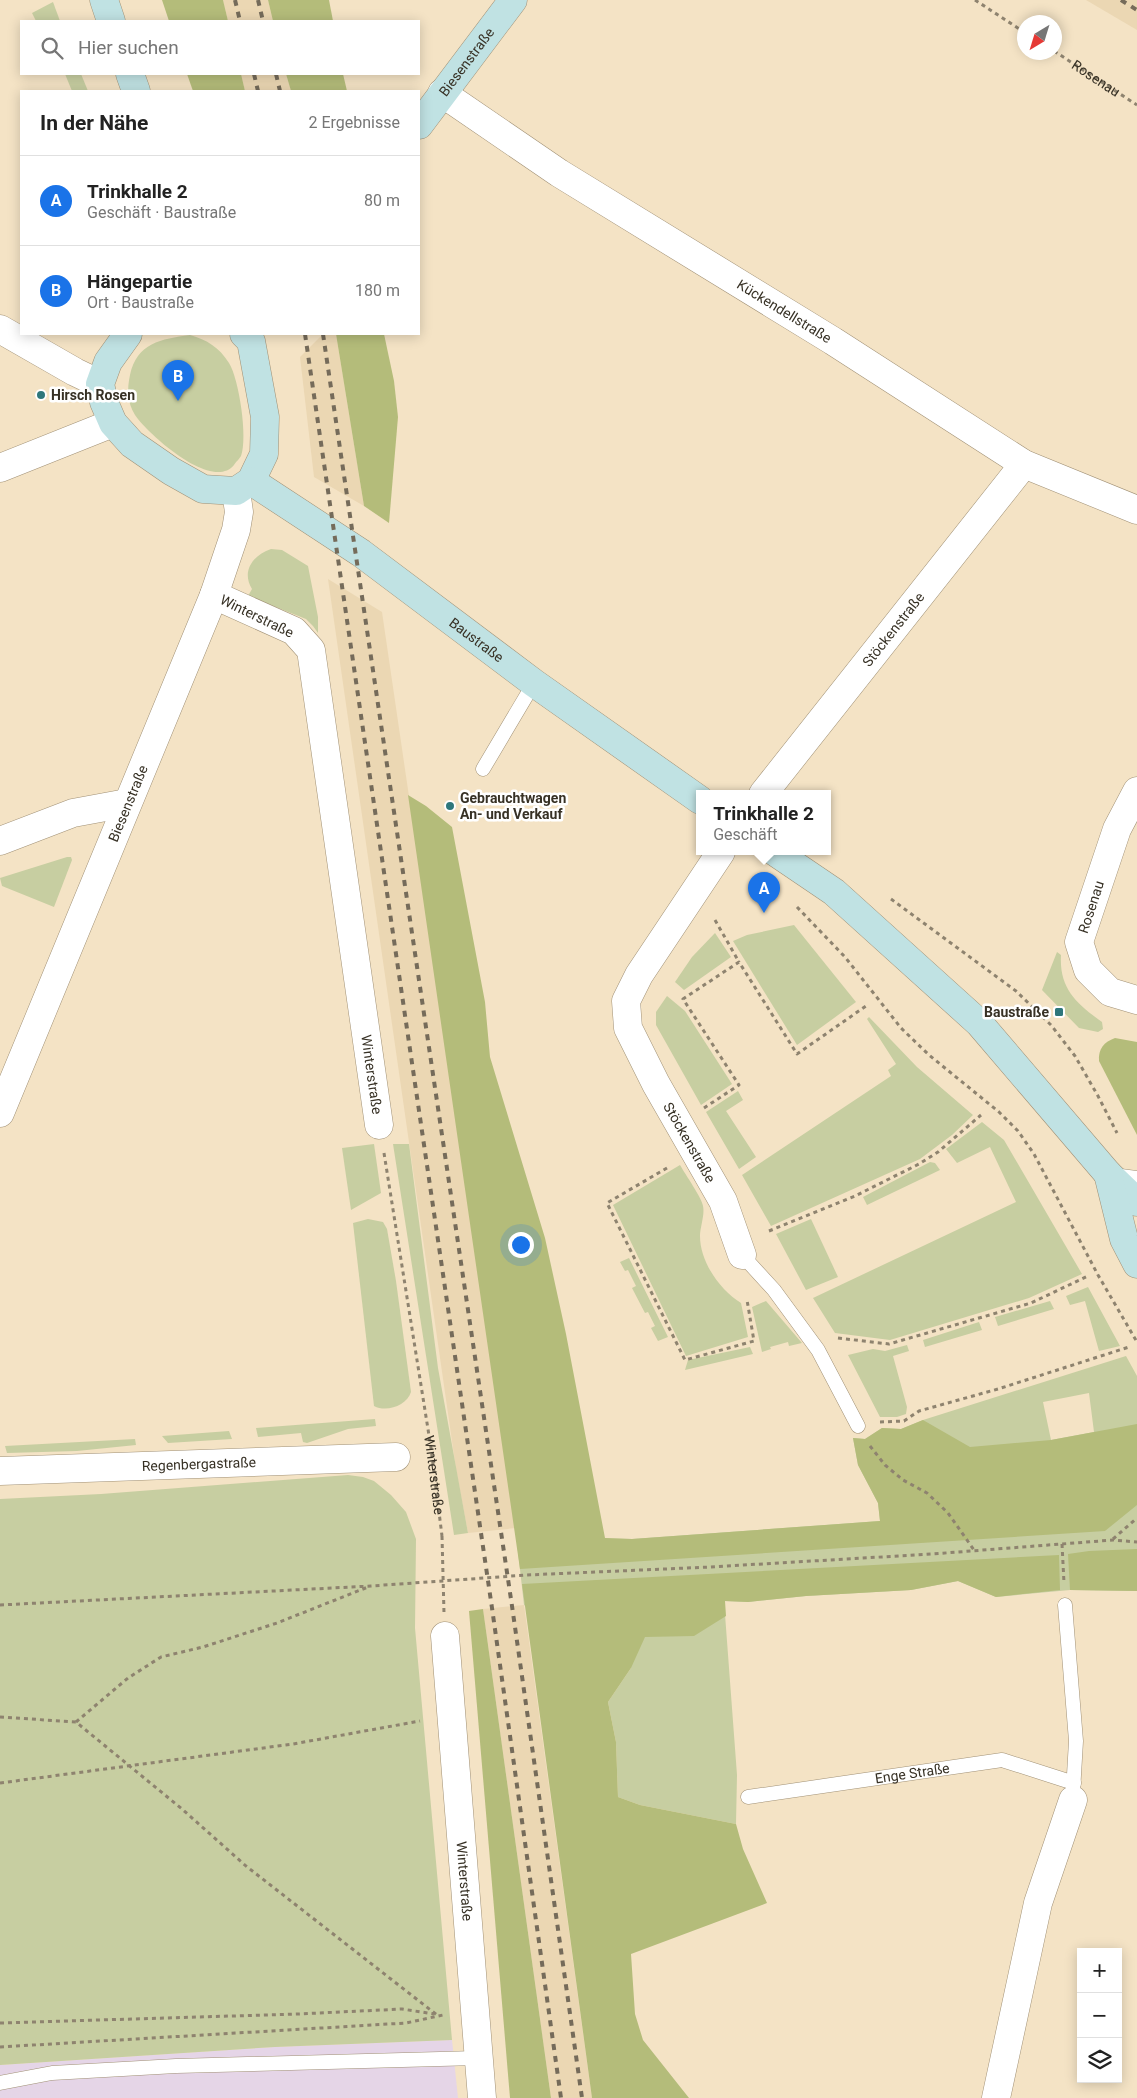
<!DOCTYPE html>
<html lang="de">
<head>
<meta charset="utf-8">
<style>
  body { margin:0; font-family:Roboto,sans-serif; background:#f6f6f6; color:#222 }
  .controls { position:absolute; right:15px; bottom:15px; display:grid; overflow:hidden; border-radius:0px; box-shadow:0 2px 12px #0003 }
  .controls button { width:45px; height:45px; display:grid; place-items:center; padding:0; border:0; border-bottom:1px solid #e0e0e0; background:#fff; color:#222; font:25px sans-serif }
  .compass { position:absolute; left:1017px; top:15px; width:45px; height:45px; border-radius:50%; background:#fff; box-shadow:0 2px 12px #0003; rotate:218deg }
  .you { position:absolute; left:520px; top:1244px; width:18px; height:18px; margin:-12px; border:4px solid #fff; border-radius:50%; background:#1a73e8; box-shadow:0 0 0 8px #1a73e833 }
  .badge { display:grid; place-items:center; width:32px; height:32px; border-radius:50%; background:#1a73e8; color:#fff; font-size:16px; font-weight:700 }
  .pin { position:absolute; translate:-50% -41px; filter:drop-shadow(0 1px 2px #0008) }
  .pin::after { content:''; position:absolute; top:26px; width:18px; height:15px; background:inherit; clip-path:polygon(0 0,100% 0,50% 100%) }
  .popup { position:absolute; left:696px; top:790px; width:135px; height:65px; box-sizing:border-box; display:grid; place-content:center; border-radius:0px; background:#fff; filter:drop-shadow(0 1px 4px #0005); font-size:16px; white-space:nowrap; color:#767676 }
  .popup b { font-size:19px; color:#222 }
  .popup::after { content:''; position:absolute; left:50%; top:100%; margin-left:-10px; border:10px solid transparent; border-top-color:#fff }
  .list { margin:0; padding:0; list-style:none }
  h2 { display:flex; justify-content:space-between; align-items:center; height:65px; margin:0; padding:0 20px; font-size:21px }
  h2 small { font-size:16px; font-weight:400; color:#767676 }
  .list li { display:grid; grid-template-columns:32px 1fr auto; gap:15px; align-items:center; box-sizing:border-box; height:90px; padding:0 20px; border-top:1px solid #e0e0e0 }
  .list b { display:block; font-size:19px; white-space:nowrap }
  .list p { margin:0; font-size:16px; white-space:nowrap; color:#767676 }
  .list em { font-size:16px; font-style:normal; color:#767676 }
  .icon { flex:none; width:28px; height:28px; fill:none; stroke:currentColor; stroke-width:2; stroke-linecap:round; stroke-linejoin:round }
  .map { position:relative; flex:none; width:1137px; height:2098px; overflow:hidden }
  .search { position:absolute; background:#fff; box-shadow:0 2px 12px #0003; left:20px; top:20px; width:400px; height:55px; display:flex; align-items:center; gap:12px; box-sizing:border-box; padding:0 18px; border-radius:0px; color:#767676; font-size:19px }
  .panel { position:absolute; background:#fff; box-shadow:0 2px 12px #0003; left:20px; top:90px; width:400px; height:245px; border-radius:0px }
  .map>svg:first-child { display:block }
  .industrial { fill:#e5d5e7 }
  .built { fill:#ebd7b3 }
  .green { fill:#c7cea1; fill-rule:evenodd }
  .forest { fill:#b4bc7a }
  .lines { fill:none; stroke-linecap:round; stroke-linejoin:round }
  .lane-casing { stroke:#a19176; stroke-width:15 }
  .street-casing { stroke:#a19176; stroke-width:29 }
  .secondary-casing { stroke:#a19176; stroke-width:29 }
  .path { stroke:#8e836f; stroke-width:3; stroke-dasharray:4 4; stroke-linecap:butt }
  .lane { stroke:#fff; stroke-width:14 }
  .street { stroke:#fff; stroke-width:28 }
  .secondary { stroke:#c0e2e3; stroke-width:28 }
  .rail { stroke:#756b5a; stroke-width:4; stroke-dasharray:6 6; stroke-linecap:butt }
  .path-bridge { stroke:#8e836f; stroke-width:3; stroke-dasharray:4 4; stroke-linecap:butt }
  .poi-dot { fill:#2e777c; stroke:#fff; stroke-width:2 }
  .labels { text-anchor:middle; stroke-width:5; stroke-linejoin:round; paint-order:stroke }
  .street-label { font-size:14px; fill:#373125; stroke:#fff }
  .poi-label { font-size:14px; font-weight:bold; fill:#373125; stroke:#fff; text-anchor:start }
</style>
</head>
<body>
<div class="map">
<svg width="1137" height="2098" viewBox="0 0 1137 2098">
  <rect width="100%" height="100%" fill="#f4e3c5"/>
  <polygon class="industrial" points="452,2040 458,2098 0,2098 0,2065 275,2047"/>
  <g class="built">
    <polygon points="223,0 268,0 273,21 228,21"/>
    <polygon points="1086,0 1137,0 1137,30"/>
    <polygon points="241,74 286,74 291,91 245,91"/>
    <polygon points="323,334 336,334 364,506 314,477 300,357"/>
    <polygon points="328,579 382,612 516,1528 468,1533 456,1469"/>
    <polygon points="524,1605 592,2098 551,2098 483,1609"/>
  </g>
  <g class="green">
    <polygon points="53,2 60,21 36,21 32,13"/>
    <polygon points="65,74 81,74 88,91 72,91"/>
    <path d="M190,335C207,340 219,347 229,363C239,379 248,438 241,456C240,458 236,462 234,465C212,492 148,434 135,415C127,402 127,389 130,375C137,343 161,339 190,335Z"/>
    <path d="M271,549L282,550L308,566L318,617V633L313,626L306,619L248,596L252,589C241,571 253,555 271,549Z"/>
    <polygon points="67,857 71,857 72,860 54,907 2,886 0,878"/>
    <polygon points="794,925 856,1002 797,1045 733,941 747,935"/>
    <polygon points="715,933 731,957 684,990 675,982 692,957"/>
    <path d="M1057,952L1061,955C1059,989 1077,1004 1102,1022L1103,1029L1098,1032L1079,1028L1042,990Z"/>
    <polygon points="667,996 685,1011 732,1084 701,1105 656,1025 656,1012"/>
    <polygon points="869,1017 917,1067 973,1115 952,1135 920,1159 771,1226 742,1175 891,1076 888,1070 896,1064 867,1019"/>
    <polygon points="738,1091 743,1100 726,1111 756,1157 739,1169 706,1112"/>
    <polygon points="982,1122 1004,1140 1082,1274 1029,1298 890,1340 835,1333 813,1298 1016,1202 990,1147 957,1163 946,1149"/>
    <polygon points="374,1144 381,1193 351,1210 342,1148"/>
    <polygon points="393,1144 409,1144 438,1368 468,1533 454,1535"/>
    <polygon points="930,1162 935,1163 940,1170 867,1205 863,1197"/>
    <path d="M680,1165C685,1174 702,1198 703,1206C705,1215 700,1227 700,1236C700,1262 720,1290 741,1303L748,1337L686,1356L613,1205Z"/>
    <path d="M368,1219L383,1222L387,1229L396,1281L411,1392C407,1405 387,1413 374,1406L353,1223Z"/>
    <polygon points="811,1219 838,1277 806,1290 776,1234"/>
    <polygon points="629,1258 668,1337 658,1341 651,1328 655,1326 648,1312 645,1313 632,1288 636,1286 628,1270 625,1271 620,1262"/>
    <polygon points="1088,1287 1120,1346 1099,1351 1085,1301 1070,1305 1066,1296"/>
    <polygon points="766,1301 802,1343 789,1346 788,1342 770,1347 771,1349 762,1352 752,1307"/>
    <polygon points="1050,1301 1054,1309 998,1326 995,1317"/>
    <polygon points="979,1322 982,1330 925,1347 923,1340"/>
    <polygon points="907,1345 909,1351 893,1356 907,1407 906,1414 897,1417 880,1417 848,1355 873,1349 885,1351"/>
    <polygon points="750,1347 753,1354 685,1370 688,1360"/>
    <path d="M1126,1356L1137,1376V1591L1070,1590L996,1597L958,1581L911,1590L806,1596L748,1602L724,1601L737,1775L736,1824L640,1805L618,1797L616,1742L608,1702L631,1668L524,1605L517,1543L588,1538L632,1539L880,1521L878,1503L858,1465L853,1438L865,1439L882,1428L901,1429L923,1420ZM1089,1393L1094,1432L1051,1440L1043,1402Z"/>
    <polygon points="375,1419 376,1426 348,1429 307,1443 303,1442 301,1433 258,1437 256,1428"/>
    <polygon points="229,1431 232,1439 168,1443 162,1436"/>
    <polygon points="135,1439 136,1445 77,1451 7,1453 5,1446"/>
    <polygon points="348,1475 363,1477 374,1481 391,1495 406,1512 416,1539 415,1628 452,2040 275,2047 0,2065 0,1499 101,1494"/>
  </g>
  <g class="forest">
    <polygon points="162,0 223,0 228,21 169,21"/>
    <polygon points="268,0 329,0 333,21 273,21"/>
    <polygon points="187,74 241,74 245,91 193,91"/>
    <polygon points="286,74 343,74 347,91 291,91"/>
    <polygon points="336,334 384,334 394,381 398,417 389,523 364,506"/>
    <polygon points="408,795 426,806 452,827 485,1002 490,1057 545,1238 566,1334 605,1538 632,1539 880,1521 878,1503 858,1465 853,1438 865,1439 882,1428 901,1429 923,1420 970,1447 1051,1440 1137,1424 1137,1505 1105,1531 520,1569"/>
    <path d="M1115,1038L1137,1042V1135L1099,1061C1098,1049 1104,1042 1115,1038Z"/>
    <polygon points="1137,1549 1137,1591 1070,1590 1068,1554 1089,1551"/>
    <polygon points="1059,1555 1060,1590 996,1597 958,1581 911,1590 806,1596 748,1602 725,1601 726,1616 694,1636 645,1637 631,1668 608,1702 616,1742 618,1797 640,1805 736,1824 743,1849 767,1903 631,1954 635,2014 643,2040 689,2098 592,2098 522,1584"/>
    <polygon points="483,1609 551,2098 510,2098 469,1611"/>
  </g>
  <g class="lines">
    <g class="lane-casing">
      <g id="lane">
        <polyline points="483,769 534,683"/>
        <polyline points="1113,1175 1137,1178"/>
        <polyline points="742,1255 774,1290 818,1350 858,1426"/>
        <polyline points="1065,1605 1076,1741 1073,1792"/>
        <path id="s3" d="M748,1797L1002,1760L1074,1783"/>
        <polyline points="0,2083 52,2073 176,2066 477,2058"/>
      </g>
    </g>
    <g class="street-casing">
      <g id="street">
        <path id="s4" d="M442,93L559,173L833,341L1024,464L1137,510"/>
        <polyline points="0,329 75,372 100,384"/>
        <polyline points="0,468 113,423"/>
        <path id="s5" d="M214,595L294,631L311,650L379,1125"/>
        <polyline points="1137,791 1117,829 1079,942 1088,970 1110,992 1137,1000"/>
        <path id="s6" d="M763,794L1024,464"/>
        <polyline points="0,841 73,813 127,803"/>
        <path id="s7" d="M721,852L639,975L626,1001L628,1028L656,1084L723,1201L742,1255"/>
        <path id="s8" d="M0,1113L214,595L236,530L239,512L236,491"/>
        <path id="s9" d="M0,1471L396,1457"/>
        <path id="s10" d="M445,1636L482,2098"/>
        <polyline points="996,2098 1038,1903 1073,1800"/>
      </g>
    </g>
    <g class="secondary-casing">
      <g id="secondary">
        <polyline points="104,0 111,21"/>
        <polyline points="130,74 136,91"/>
        <path id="s11" d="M419,125L513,0"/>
        <polyline points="128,334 108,362 100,384 104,402 113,423 132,444 171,471 203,489 236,491 251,481 264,454 265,417 251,341 244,334"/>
        <path id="s12" d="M251,481L361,553L534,683L700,800"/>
        <polyline points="775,852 834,892 979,1023 1108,1174 1137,1202"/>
        <polyline points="1108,1174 1124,1239 1137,1264"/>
      </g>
    </g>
    <g class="path">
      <polyline points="975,0 1024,32"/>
      <path id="s1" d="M1054,51L1137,105"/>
      <polyline points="891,899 1016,991 1051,1025 1075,1056 1098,1096 1117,1133"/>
      <polyline points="797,907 845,957 901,1028 929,1055 999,1112 1018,1131 1034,1154 1098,1275 1137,1342"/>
      <polyline points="715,920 739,962"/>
      <polyline points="704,1108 739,1085 683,999 739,962 797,1054 866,1006"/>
      <path id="s2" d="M384,1153L431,1448L442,1536"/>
      <polyline points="667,1168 607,1203 685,1360 754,1341 747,1300"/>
      <polyline points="769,1231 855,1196 919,1164 938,1152 981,1115"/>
      <polyline points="838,1338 889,1344 1031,1303 1088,1276"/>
      <polyline points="880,1422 904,1421 919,1411 998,1389 1129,1347"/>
      <polyline points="870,1446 885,1465 903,1480 927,1493 948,1513 974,1550"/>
      <polyline points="1113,1539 1137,1518"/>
      <polyline points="1062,1544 1064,1583"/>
      <polyline points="0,1605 371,1586 527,1575 710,1567 932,1554 1113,1540 1137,1542"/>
      <polyline points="0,1717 76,1722 182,1809 246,1866 437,2015"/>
      <polyline points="76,1722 128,1678 161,1657 203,1647 277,1623 368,1587"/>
      <polyline points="0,1783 293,1744 420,1721"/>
      <polyline points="0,2023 298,2014 402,2009 434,2014"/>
      <polyline points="0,2047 406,2023 443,2015"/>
    </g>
    <use href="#lane" class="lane"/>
    <use href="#street" class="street"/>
    <use href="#secondary" class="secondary"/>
    <g class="rail">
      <polyline points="235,0 240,21"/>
      <polyline points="258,0 263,21"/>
      <polyline points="1121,0 1137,10"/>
      <polyline points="254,74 258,91"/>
      <polyline points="276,74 280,91"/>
      <polyline points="305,334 492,1608 561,2098"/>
      <polyline points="323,334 512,1606 582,2098"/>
    </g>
    <polyline class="path-bridge" points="442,1536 444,1613"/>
  </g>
  <g class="poi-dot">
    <circle cx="41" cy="395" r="5"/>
    <circle cx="450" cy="806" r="5"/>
    <rect x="1054" y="1007" width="10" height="10" rx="2.5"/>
  </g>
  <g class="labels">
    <g class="street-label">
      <text dy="5" stroke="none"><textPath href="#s11" startOffset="79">Biesenstraße</textPath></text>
      <text dy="5" stroke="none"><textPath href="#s1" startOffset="50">Rosenau</textPath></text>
      <text dy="5" stroke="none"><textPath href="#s4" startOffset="406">Kückendellstraße</textPath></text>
      <text transform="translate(257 616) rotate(26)" y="5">Winterstraße</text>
      <text dy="5" stroke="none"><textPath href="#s6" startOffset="210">Stöckenstraße</textPath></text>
      <text dy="5" stroke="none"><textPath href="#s12" startOffset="276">Baustraße</textPath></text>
      <text dy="5" stroke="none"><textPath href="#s8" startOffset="335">Biesenstraße</textPath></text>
      <text transform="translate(1091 907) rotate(-72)" y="5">Rosenau</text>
      <text dy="5" stroke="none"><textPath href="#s5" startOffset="542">Winterstraße</textPath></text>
      <text dy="5" stroke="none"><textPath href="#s7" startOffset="334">Stöckenstraße</textPath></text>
      <text dy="5" stroke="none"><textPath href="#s9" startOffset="199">Regenbergastraße</textPath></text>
      <text dy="5" stroke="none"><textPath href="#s2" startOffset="326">Winterstraße</textPath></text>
      <text dy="5" stroke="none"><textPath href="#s3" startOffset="166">Enge Straße</textPath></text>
      <text dy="5" stroke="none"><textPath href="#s10" startOffset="246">Winterstraße</textPath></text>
    </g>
    <g class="poi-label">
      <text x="51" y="400">Hirsch Rosen</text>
      <text x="460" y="803">Gebrauchtwagen<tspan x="460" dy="16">An- und Verkauf</tspan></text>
      <text x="1049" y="1017" text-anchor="end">Baustraße</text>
    </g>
  </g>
</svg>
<div class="controls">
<button>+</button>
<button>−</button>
<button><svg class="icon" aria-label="layers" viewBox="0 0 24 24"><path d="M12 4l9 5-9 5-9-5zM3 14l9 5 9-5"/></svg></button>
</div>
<svg class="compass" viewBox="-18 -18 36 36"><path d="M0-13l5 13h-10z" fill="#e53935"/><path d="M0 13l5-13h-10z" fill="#767676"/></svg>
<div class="you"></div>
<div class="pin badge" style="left:764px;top:913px">A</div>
<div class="popup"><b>Trinkhalle 2</b>Geschäft</div>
<div class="pin badge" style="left:178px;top:401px">B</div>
<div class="search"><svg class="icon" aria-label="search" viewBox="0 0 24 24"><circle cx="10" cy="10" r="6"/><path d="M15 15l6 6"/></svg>Hier suchen</div>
<section class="panel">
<h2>In der Nähe<small>2 Ergebnisse</small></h2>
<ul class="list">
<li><span class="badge">A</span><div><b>Trinkhalle 2</b><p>Geschäft · Baustraße</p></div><em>80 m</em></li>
<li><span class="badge">B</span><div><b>Hängepartie</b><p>Ort · Baustraße</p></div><em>180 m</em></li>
</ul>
</section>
</div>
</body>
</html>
